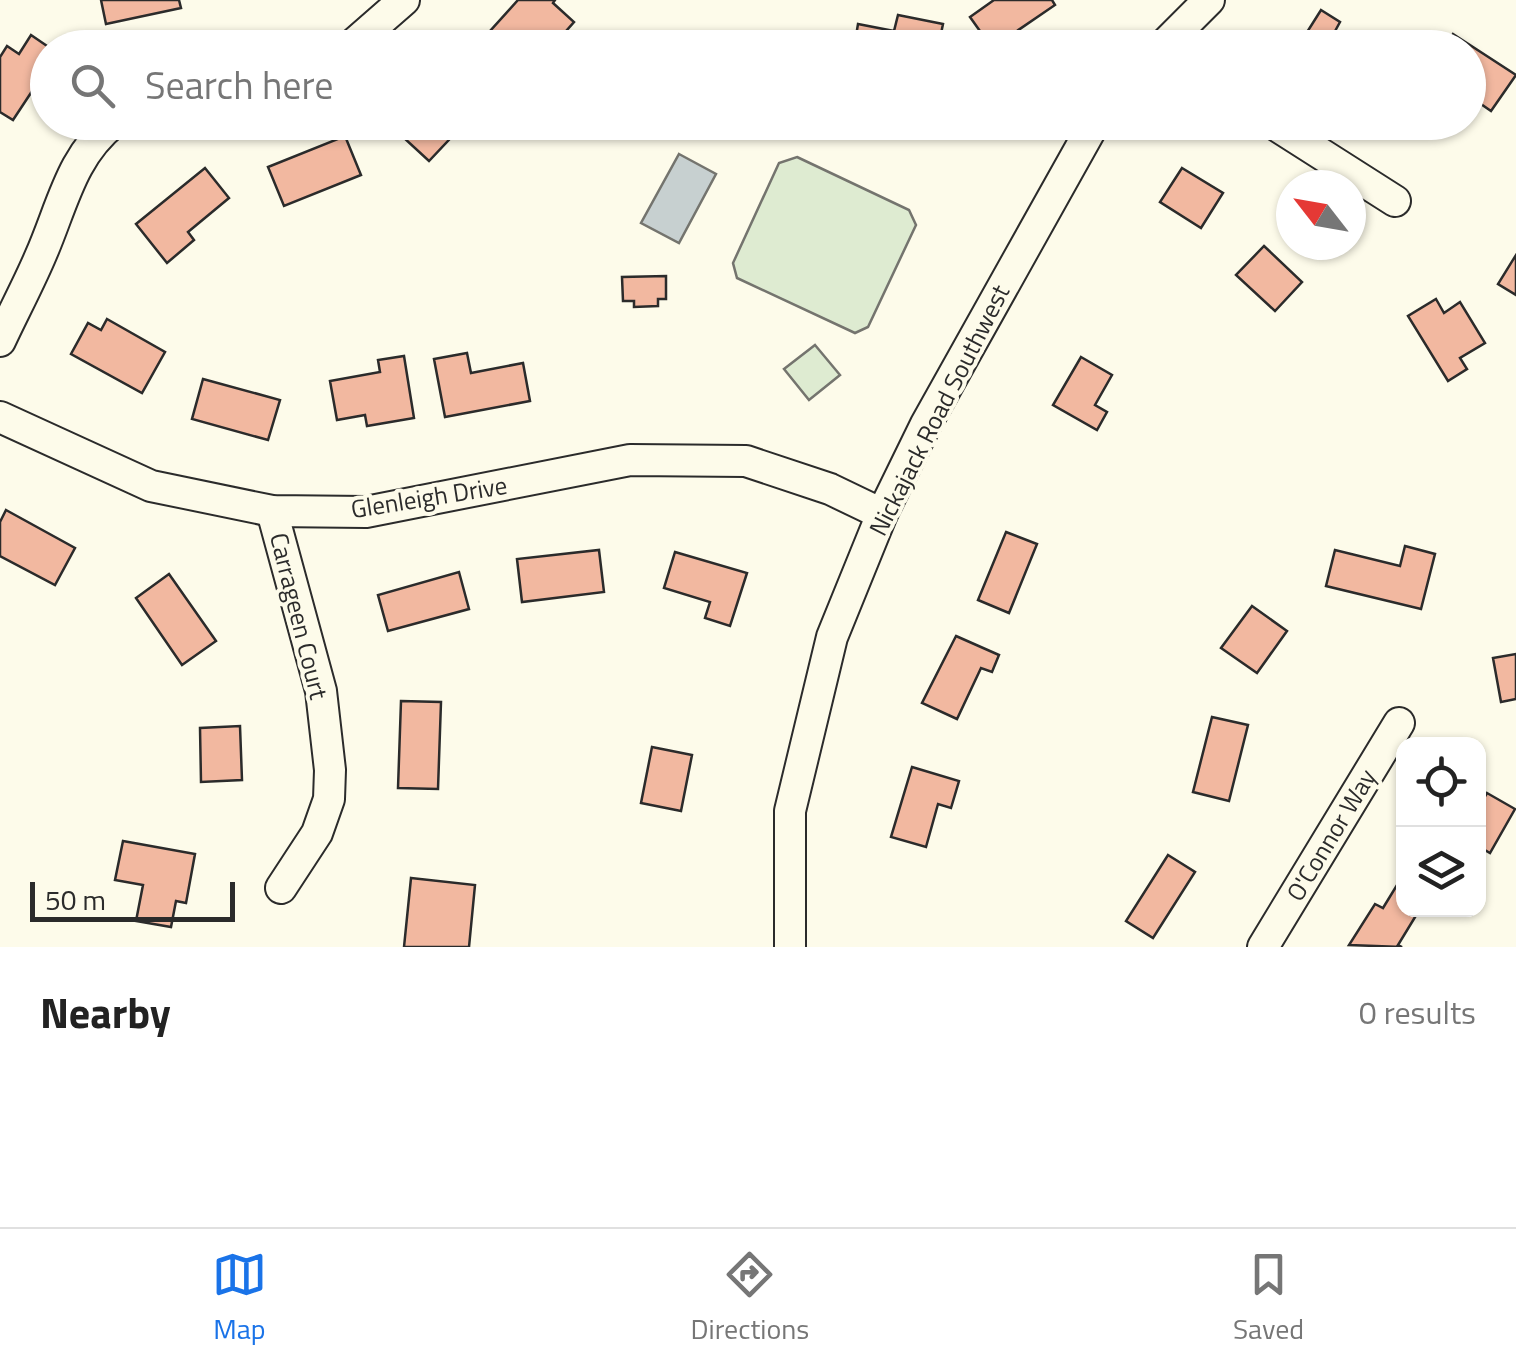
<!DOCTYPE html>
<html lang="en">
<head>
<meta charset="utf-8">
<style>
  body { margin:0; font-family:"Titillium Web",sans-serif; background:#f2f2f2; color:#222 }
  .controls { position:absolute; right:30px; bottom:30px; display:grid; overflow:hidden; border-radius:20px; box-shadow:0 2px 8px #0004 }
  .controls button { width:90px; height:90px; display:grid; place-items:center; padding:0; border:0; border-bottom:2px solid #e0e0e0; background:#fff; color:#222; font:50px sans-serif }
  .compass { position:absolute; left:1276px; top:170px; width:90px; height:90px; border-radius:50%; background:#fff; box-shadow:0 2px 8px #0004; rotate:301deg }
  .scale { position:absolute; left:30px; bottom:25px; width:205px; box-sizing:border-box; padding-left:10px; border:5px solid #2b2b2b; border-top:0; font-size:28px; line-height:35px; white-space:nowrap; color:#2b2b2b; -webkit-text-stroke:8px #fdfbea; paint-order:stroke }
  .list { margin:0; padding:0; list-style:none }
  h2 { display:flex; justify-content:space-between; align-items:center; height:130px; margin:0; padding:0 40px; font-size:42px }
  h2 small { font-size:32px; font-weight:400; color:#767676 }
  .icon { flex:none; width:55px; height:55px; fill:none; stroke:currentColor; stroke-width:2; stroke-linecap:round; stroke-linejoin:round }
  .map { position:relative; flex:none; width:1516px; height:947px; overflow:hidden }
  .search { position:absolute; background:#fff; box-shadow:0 2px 8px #0004; left:30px; right:30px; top:30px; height:110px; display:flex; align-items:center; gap:25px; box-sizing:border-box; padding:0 35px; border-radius:55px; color:#767676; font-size:38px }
  .sheet { height:280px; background:#fff }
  nav { display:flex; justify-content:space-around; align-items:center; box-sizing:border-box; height:140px; border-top:2px solid #e0e0e0; background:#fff; font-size:28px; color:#767676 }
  nav a { display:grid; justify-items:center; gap:5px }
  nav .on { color:#1a73e8 }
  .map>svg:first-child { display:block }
  .green { fill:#deebd1; stroke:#74746e; stroke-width:2.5 }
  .water { fill:#c7d0d0; stroke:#74746e; stroke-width:2.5 }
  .building { fill:#f2b8a0; stroke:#2b2b2b; stroke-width:2.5 }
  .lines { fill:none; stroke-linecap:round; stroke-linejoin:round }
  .minor-casing { stroke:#2b2b2b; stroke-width:34 }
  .minor { stroke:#fdfbea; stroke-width:30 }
  .labels { text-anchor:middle; stroke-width:8; stroke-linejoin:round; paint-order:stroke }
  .street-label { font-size:25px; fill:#2b2b2b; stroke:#fdfbea }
</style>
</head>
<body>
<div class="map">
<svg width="1516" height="947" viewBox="0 0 1516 947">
  <rect width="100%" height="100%" fill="#fdfbea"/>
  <g class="green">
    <polygon points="797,157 909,210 916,225 868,327 855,333 737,278 733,263 779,163"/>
    <polygon points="815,345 840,375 809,400 784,369"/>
  </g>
  <polygon class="water" points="679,154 716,174 679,243 641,223"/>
  <g class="building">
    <polygon points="101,0 179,0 181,8 106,24"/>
    <polygon points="518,0 555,0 553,3 574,22 551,48 537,48 529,40 522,48 511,48 491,30"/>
    <polygon points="994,0 1052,0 1055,5 992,48 970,17"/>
    <polygon points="1321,10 1340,22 1334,33 1356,48 1297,48"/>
    <polygon points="898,15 943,24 938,48 854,48 858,24 894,31"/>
    <polygon points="1453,34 1516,75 1491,111 1468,95 1468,48 1445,48"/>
    <polygon points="31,35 50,48 48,48 48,67 13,120 0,112 0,57 7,46 19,54"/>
    <polygon points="395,122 456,122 461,127 429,161 391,126"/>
    <polygon points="345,136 361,175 284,206 268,167"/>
    <polygon points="205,168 229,198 188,232 194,240 167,263 136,224"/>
    <polygon points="1182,168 1223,193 1201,228 1160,202"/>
    <polygon points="1264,246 1302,282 1275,311 1236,275"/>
    <polygon points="1516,255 1516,295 1498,284"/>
    <polygon points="666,276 666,299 658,299 658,306 634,307 634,301 623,301 622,277"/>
    <polygon points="1436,299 1444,313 1460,302 1485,343 1460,358 1467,369 1448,381 1408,316"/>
    <polygon points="107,319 165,352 142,393 71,354 88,323 101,330"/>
    <polygon points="467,353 471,373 523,363 530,401 445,417 434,359"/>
    <polygon points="404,356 414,418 367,426 365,415 337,420 330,381 380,372 378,360"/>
    <polygon points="1081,357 1112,375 1095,405 1107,412 1097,430 1053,405"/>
    <polygon points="203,379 280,400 268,440 192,419"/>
    <polygon points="6,510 75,548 55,585 0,556 0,522"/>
    <polygon points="1006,532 1037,544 1009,613 978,600"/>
    <polygon points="1405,546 1435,554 1421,609 1326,586 1335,550 1400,566"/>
    <polygon points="599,550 604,592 522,602 517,559"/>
    <polygon points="675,552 747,573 730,626 705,618 710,602 664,588"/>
    <polygon points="459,572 469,609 388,631 378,595"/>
    <polygon points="169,574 216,641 182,665 136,598"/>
    <polygon points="1252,606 1287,631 1257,673 1221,648"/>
    <polygon points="956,636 999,655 992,672 981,668 957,719 922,703"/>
    <polygon points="1516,654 1516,699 1501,702 1493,658"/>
    <polygon points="401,701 441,702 438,789 398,788"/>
    <polygon points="1212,717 1248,725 1229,801 1193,792"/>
    <polygon points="240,726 242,780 201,782 200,728"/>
    <polygon points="652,747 692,755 681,811 641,803"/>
    <polygon points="912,767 959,781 951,808 938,804 926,847 891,837"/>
    <polygon points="1487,793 1515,809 1490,853 1478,846 1478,808"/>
    <polygon points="123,841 195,854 186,903 176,901 171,927 136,921 143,885 115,880"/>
    <polygon points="1168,855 1195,872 1153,938 1126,921"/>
    <polygon points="411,878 475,885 469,947 404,947"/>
    <polygon points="1397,885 1404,890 1404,909 1420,909 1398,945 1402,947 1349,945 1375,904 1383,908"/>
  </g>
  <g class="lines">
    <g class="minor-casing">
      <g id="minor">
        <polyline points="349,48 404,0"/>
        <polyline points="1161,48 1209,0"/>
        <polyline points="1271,122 1395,201"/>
        <path d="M0,341C13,313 28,285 40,257C62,208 70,157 114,122"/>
        <polyline points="0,417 151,486 272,511 366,512 630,460 746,461 830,489 882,514"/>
        <polyline points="272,511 321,691 330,770 329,799 317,833 281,888"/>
        <polyline points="790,947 790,811 832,637 882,514 926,424 1095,122"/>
        <polyline points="1263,947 1399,723"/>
      </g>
    </g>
    <use href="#minor" class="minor"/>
  </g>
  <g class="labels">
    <g class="street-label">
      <text transform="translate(939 410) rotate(-63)" y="9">Nickajack Road Southwest</text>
      <text transform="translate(429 497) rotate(-9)" y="9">Glenleigh Drive</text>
      <text transform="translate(299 616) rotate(76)" y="9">Carrageen Court</text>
      <text transform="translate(1331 835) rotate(-59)" y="9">O'Connor Way</text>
    </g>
  </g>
</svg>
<div class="controls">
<button><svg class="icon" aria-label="locate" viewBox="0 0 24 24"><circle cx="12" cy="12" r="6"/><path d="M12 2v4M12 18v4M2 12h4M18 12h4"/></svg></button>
<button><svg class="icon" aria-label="layers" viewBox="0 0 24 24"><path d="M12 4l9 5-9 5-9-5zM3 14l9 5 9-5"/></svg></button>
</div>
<svg class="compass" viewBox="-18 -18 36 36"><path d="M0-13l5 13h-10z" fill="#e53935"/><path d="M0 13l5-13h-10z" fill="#767676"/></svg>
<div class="scale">50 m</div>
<div class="search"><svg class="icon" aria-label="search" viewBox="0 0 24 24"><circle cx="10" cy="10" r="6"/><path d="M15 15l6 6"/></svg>Search here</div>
</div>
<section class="sheet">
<h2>Nearby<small>0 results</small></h2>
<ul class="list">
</ul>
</section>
<nav>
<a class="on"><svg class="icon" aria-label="map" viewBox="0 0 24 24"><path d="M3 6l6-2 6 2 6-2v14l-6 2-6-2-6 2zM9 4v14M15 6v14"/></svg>Map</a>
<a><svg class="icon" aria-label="directions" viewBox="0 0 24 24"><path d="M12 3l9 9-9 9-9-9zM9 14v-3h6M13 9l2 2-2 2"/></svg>Directions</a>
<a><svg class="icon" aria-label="saved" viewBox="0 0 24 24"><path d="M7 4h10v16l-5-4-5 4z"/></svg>Saved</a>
</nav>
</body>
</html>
